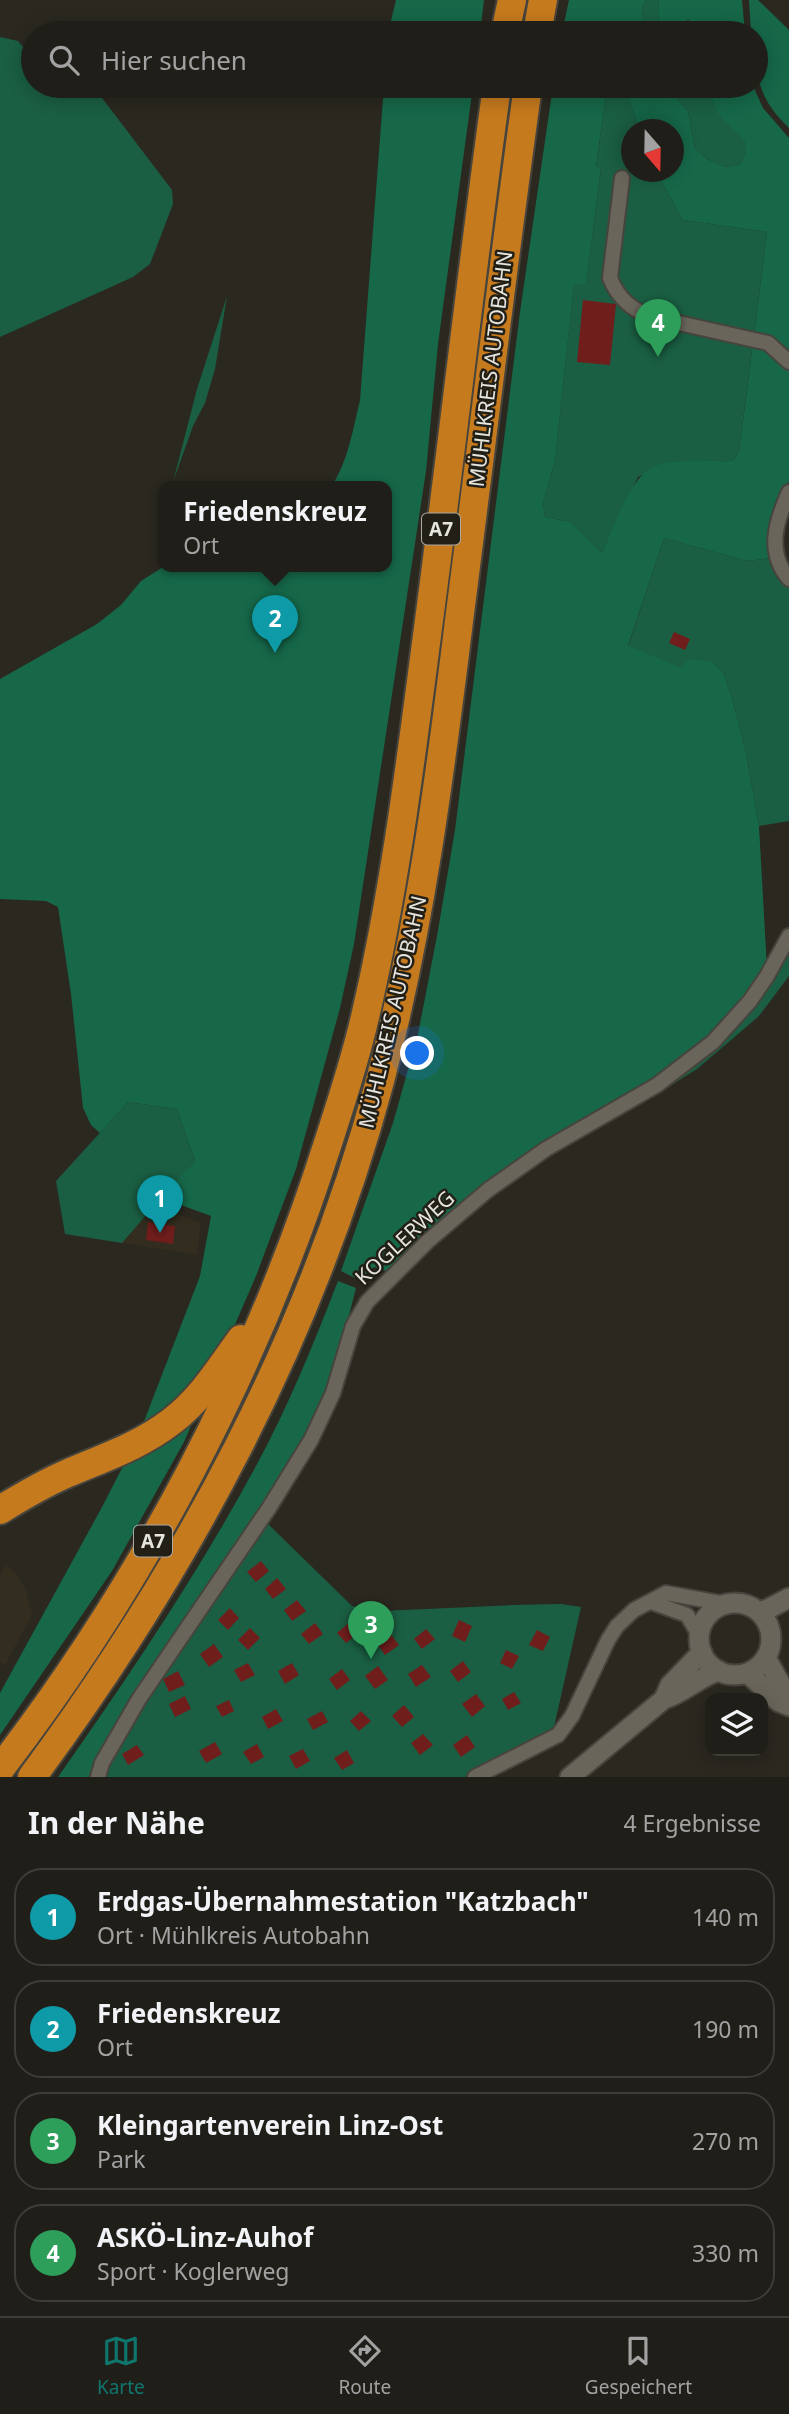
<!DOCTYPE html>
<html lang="de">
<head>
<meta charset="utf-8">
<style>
  body { margin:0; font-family:"Noto Sans",sans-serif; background:#282721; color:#f1f3f6 }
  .controls { position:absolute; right:21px; bottom:21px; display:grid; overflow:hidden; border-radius:14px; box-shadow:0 4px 18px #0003 }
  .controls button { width:63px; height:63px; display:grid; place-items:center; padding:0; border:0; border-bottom:2px solid #3d3c37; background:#201e18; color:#f1f3f6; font:35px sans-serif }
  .compass { position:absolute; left:621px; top:119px; width:63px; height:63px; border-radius:50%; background:#201e18; box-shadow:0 4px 18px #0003; rotate:160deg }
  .you { position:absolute; left:418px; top:1054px; width:24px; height:24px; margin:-18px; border:5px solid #fff; border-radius:50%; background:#1a73e8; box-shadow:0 0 0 10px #1a73e833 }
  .badge { display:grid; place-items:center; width:46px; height:46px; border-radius:50%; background:#0f766e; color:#fff; font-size:23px; font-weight:700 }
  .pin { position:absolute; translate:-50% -58px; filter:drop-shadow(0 2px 4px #0008) }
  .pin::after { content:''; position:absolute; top:37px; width:24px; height:21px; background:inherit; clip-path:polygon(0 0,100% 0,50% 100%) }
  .popup { position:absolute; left:158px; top:481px; width:234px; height:91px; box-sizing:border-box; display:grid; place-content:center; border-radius:14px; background:#201e18; filter:drop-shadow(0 2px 5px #0005); font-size:23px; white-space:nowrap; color:#a2a2a2 }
  .popup b { font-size:26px; color:#f1f3f6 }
  .popup::after { content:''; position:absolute; left:50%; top:100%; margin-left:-14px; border:14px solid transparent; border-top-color:#201e18 }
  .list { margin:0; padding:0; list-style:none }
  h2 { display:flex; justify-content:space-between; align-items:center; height:91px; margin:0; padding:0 28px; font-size:30px }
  h2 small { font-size:23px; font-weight:400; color:#a2a2a2 }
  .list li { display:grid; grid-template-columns:46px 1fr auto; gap:21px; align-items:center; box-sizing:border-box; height:98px; margin:0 14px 14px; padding:0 14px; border:2px solid #3d3c37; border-radius:28px }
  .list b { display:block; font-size:26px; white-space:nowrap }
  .list p { margin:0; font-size:23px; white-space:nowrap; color:#a2a2a2 }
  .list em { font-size:23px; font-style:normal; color:#a2a2a2 }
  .icon { flex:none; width:38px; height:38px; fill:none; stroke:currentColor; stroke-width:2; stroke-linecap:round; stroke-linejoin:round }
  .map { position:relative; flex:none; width:789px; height:1777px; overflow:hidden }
  .search { position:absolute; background:#201e18; box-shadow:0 4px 18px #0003; left:21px; right:21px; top:21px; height:77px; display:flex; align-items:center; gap:18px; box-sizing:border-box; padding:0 24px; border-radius:38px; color:#a2a2a2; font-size:26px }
  .sheet { height:539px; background:#201e18 }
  nav { display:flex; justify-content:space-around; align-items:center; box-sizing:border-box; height:98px; border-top:2px solid #3d3c37; background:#201e18; font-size:19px; color:#a2a2a2 }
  nav a { display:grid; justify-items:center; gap:4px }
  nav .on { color:#0f766e }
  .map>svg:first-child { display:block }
  .built { fill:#322d1e }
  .green { fill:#1a5f43 }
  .forest { fill:#166849 }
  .building { fill:#701e1c }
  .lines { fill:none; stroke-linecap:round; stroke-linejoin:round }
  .minor-casing { stroke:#46443c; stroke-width:18 }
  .tertiary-casing { stroke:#46443c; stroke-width:23 }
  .motorway-casing { stroke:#46443c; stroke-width:32 }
  .minor { stroke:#69655b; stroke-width:14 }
  .tertiary { stroke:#69655b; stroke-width:19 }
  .motorway { stroke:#c67a1e; stroke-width:28 }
  .labels { text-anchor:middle; stroke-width:5; stroke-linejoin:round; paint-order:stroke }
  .shield { fill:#221f16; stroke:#aba9a2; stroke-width:2 }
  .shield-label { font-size:19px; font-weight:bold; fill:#e6e4de }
  .street-label { font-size:21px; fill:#e6e4de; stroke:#221f16 }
</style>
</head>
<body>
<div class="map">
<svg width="789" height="1777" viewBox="0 0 789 1777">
  <rect width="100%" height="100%" fill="#2b2820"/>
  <g class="built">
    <polygon points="166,1210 201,1223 197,1255 122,1243 148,1213"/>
    <polygon points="6,1565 18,1576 26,1589 32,1615 5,1665 0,1662 0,1574"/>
  </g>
  <g class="green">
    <polygon points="646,0 659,0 658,15 663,30 691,19 690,33 644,33 642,8"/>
    <polygon points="0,37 18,41 33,58 33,86 93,86 172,190 173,204 150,264 133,277 0,337"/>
    <path d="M666,86H706C711,95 714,108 721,116C736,134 757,140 740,164L724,167L707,159L695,148L688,111Z"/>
    <polygon points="606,95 629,97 639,129 632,130 632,172 656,172 683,220 767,232 739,452 733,461 673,462 638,477 602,553 571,522 545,517 543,503 555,461 574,283 586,283 601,169 596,168"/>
    <polygon points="227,296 215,369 205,403 193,426 173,482 197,389"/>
    <polygon points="664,538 747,561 771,558 776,573 789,588 789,821 759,826 746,753 735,709 724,674 713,662 681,667 628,647"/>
    <polygon points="789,945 789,976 759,1016 697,1069 657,1094 618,1113"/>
    <polygon points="128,1102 177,1109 195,1161 169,1189 170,1201 166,1210 148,1213 122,1243 65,1234 56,1181"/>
    <polygon points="266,1522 352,1606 382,1611 513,1605 561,1604 581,1607 554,1727 465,1777 105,1777 119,1745 141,1706"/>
  </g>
  <g class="forest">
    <polygon points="396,0 484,0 480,33 388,33"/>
    <polygon points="569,0 646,0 642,8 644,33 562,33"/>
    <polygon points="659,0 742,0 745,33 690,33 690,19 663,30 658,15"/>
    <path d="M749,0H758L789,30V128C756,96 756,76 756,33H751Z"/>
    <path d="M384,86H473L438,344L426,471L354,944L340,1008L296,1169L256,1276L184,1442L112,1571L0,1735V1693L101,1509L138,1437L200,1276L211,1216L170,1201L168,1189L195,1161L177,1109L128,1102L100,1133L91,1125L83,1108L71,994L58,907L46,901L0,899V679L97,624L121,605L141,581L163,567H387V487H331C348,462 353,429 360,400Z"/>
    <path d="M553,86H666L688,111L695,148L707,159L725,167L740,164C758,137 731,133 718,113C713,105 710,94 706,86H753L763,108L789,138V356L754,335L767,232L683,220L656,172H674V130L639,129L629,98L606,95L596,167L601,168L586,284H574L555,461L543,503L545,517L571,522L602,553C613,530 629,480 651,468C670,457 711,462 733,461L739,452L753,343L763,345L789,367V481L777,509L771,558L747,561L664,538L628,646L681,667L690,659L713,662L724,674L735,709L746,753L759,826L767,969L755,989L692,1055L602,1114L389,1272L374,1267L359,1280L341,1271L393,1123L418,1034L437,936L455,830L520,312Z"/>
    <path d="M338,1281L356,1288L334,1375L307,1438L93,1777H58C128,1677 198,1574 256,1466C288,1407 314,1343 338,1281Z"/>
  </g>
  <g class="building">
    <polygon points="583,300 616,304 610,365 577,362"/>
    <polygon points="674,632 690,639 685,650 669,643"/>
    <polygon points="148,1222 175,1226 173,1244 146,1240"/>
    <polygon points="261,1561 269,1571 256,1582 247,1572"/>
    <polygon points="277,1578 286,1589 273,1599 265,1589"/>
    <polygon points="297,1600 306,1611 292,1621 284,1610"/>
    <polygon points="230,1608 239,1618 228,1630 218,1620"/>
    <polygon points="459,1620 472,1626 465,1642 452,1636"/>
    <polygon points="350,1622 359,1633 346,1643 337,1633"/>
    <polygon points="315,1623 323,1634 309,1644 301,1634"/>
    <polygon points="250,1628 260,1638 248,1650 238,1640"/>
    <polygon points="426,1629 435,1639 422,1649 414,1639"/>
    <polygon points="537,1630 550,1637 543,1651 529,1645"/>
    <polygon points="389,1632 399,1645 385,1655 376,1642"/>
    <polygon points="214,1644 223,1657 209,1667 200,1654"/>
    <polygon points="506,1650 519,1656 512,1669 500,1663"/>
    <polygon points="463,1661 471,1672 458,1682 450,1671"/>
    <polygon points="248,1663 255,1675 241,1682 234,1670"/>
    <polygon points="292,1663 299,1675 285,1684 278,1671"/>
    <polygon points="422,1665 431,1677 416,1687 408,1674"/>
    <polygon points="378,1666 388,1680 375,1689 365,1676"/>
    <polygon points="342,1669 350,1680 337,1690 329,1679"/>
    <polygon points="178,1671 185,1685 169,1692 163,1679"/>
    <polygon points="514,1692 521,1703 508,1710 502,1699"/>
    <polygon points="476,1694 485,1706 472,1717 462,1704"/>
    <polygon points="185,1696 191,1709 175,1717 169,1704"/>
    <polygon points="229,1700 234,1711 222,1717 216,1706"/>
    <polygon points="404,1705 414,1717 402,1727 392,1716"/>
    <polygon points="276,1709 283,1721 268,1729 262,1717"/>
    <polygon points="322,1711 328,1722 313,1730 307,1719"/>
    <polygon points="361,1711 371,1721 359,1731 350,1721"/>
    <polygon points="423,1734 433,1745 420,1755 411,1743"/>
    <polygon points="467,1735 475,1747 461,1757 453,1745"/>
    <polygon points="215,1742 222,1754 206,1763 199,1751"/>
    <polygon points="257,1744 264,1757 251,1764 243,1752"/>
    <polygon points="137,1745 144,1755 128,1765 122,1754"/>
    <polygon points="303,1749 310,1761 296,1769 289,1756"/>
    <polygon points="347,1750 354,1763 342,1770 334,1758"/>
  </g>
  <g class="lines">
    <g class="minor-casing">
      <g id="minor">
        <path d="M622,178L610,278C618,298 631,310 652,317L768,343L789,362"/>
        <path d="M789,492C776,521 766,552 789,579"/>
        <polyline points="651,1602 687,1615 699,1635"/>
        <polyline points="98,1777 102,1763 139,1699 269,1508 311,1440 333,1393 353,1326 367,1302 428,1241 488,1190 546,1149 657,1085 713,1042 750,1001 767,976 789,936"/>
        <polyline points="475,1777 558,1735 572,1716 608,1640 617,1626 634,1610 666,1593 726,1604"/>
      </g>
    </g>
    <g class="tertiary-casing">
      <g id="tertiary">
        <circle cx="735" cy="1639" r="36"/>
        <polyline points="759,1611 766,1610 789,1598"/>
        <polyline points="766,1658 789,1699"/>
        <polyline points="747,1673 779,1702 789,1706"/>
        <polyline points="664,1699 670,1685 702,1652"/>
        <path d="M570,1777L664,1699C684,1693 699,1677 719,1671"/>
      </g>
    </g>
    <g class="motorway-casing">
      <g id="motorway">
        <polyline points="505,33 512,0"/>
        <polyline points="537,33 543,0"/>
        <path d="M0,1510C21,1497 43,1484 66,1474C103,1458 140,1446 172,1421C201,1399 220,1368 241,1339"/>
        <path d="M0,1769C144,1582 255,1371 327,1146C341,1103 355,1061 365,1017C395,889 411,758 428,628C452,447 472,266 497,86"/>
        <path d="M32,1777C189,1565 311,1337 380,1081C420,930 440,776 459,621C482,443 503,264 528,86"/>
      </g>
    </g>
    <use href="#minor" class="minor"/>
    <use href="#tertiary" class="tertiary"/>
    <use href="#motorway" class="motorway"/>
  </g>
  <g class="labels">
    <g class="shield">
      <rect x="422" y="513.5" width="38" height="31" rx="5"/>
      <rect x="134" y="1525.5" width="38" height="31" rx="5"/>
    </g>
    <g class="shield-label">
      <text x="441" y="536">A7</text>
      <text x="153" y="1548">A7</text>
    </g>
    <g class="street-label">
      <text transform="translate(491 369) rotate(-83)" y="7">MÜHLKREIS AUTOBAHN</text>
      <text transform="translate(393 1012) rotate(-77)" y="7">MÜHLKREIS AUTOBAHN</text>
      <text transform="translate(405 1238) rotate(-43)" y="7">KOGLERWEG</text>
    </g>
  </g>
</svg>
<div class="controls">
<button><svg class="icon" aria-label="layers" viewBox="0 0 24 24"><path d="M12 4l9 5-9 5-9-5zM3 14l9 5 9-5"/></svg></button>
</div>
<svg class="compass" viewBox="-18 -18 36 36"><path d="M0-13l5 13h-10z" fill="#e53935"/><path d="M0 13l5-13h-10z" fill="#a2a2a2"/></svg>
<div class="you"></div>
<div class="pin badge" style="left:160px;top:1233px;background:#0f9aa8">1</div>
<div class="pin badge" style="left:275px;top:653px;background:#0f9aa8">2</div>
<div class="popup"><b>Friedenskreuz</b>Ort</div>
<div class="pin badge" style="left:371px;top:1659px;background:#2e9e5b">3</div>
<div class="pin badge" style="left:658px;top:357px;background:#2e9e5b">4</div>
<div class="search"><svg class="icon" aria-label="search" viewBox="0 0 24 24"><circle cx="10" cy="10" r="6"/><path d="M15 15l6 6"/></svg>Hier suchen</div>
</div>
<section class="sheet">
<h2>In der Nähe<small>4 Ergebnisse</small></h2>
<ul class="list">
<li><span class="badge" style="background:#0f9aa8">1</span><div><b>Erdgas-Übernahmestation &quot;Katzbach&quot;</b><p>Ort · Mühlkreis Autobahn</p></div><em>140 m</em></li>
<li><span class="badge" style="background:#0f9aa8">2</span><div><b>Friedenskreuz</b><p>Ort</p></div><em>190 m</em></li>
<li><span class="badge" style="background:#2e9e5b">3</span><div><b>Kleingartenverein Linz-Ost</b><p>Park</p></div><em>270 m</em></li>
<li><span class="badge" style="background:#2e9e5b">4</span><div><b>ASKÖ-Linz-Auhof</b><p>Sport · Koglerweg</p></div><em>330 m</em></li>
</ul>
</section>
<nav>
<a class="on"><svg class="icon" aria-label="map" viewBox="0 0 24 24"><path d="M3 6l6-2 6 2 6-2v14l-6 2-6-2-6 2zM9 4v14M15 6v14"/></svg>Karte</a>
<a><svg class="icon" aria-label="directions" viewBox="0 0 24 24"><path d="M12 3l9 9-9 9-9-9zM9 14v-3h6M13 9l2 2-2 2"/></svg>Route</a>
<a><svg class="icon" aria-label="saved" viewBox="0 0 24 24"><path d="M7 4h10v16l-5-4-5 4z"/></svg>Gespeichert</a>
</nav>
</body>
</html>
